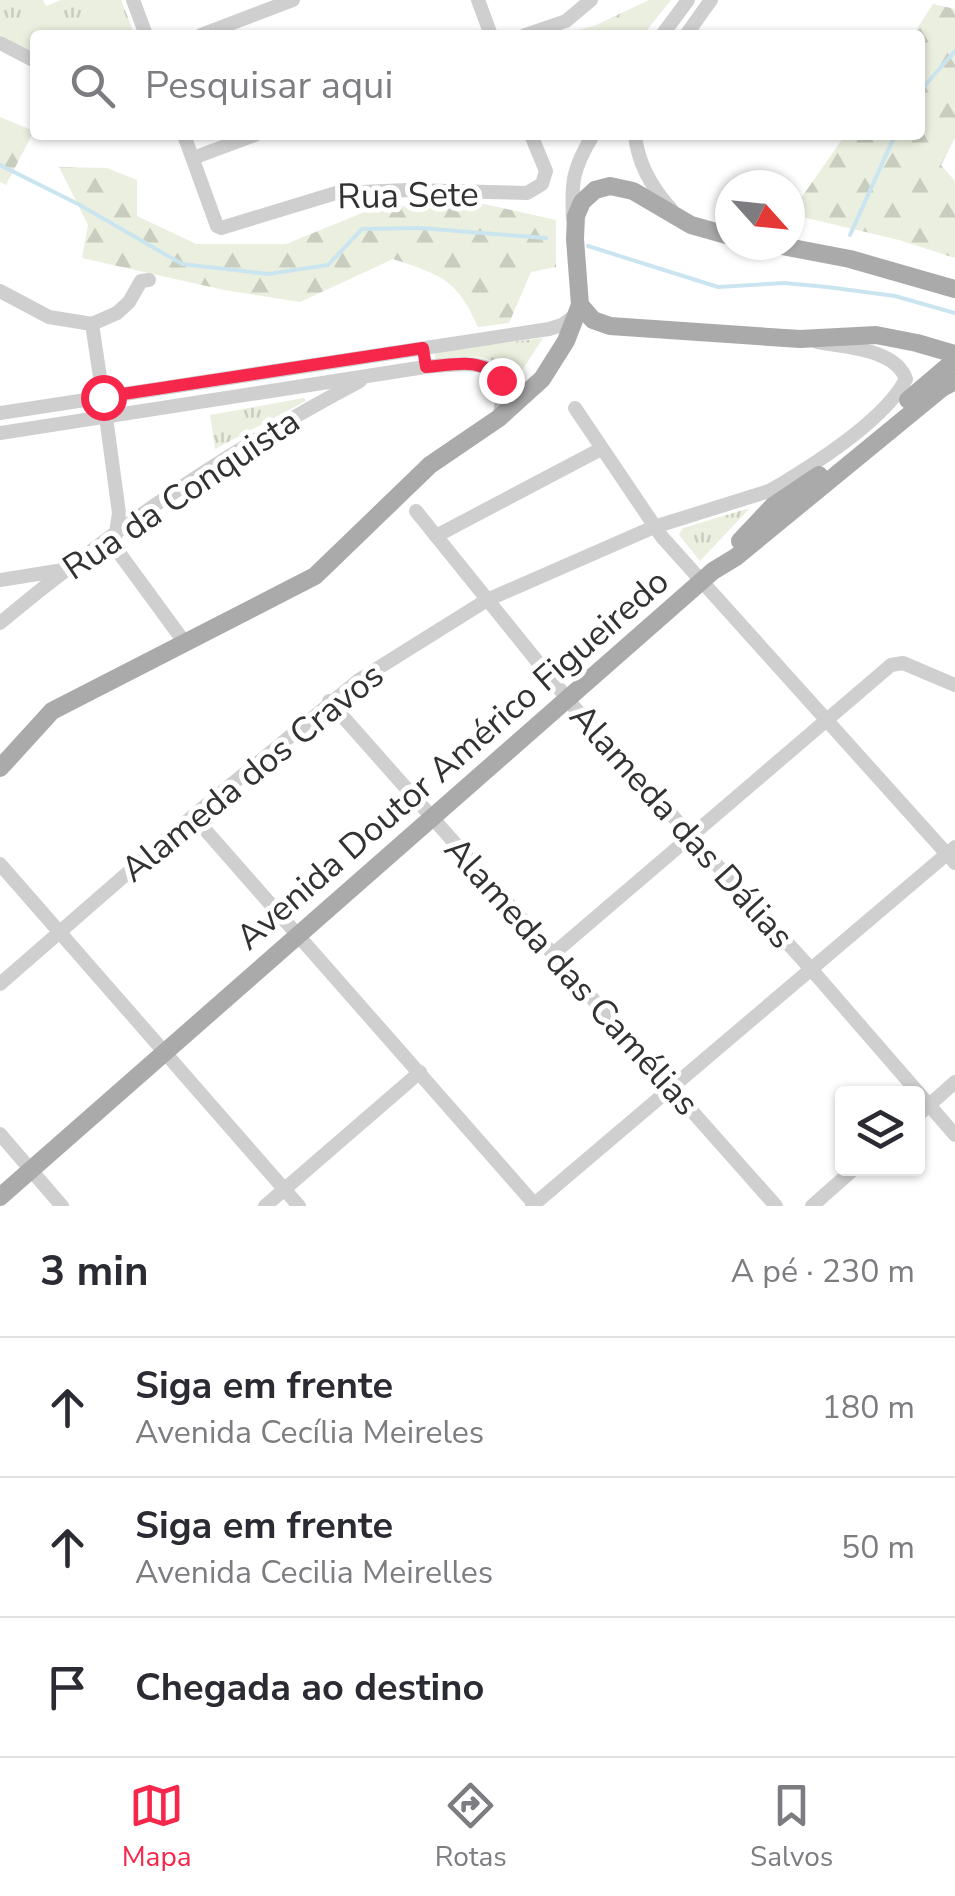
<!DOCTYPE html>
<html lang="pt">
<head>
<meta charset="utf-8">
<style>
  body { margin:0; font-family:"Nunito Sans",sans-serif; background:#f2f2f3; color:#2b2b33 }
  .controls { position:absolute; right:30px; bottom:30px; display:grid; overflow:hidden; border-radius:10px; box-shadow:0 2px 8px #0004 }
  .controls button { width:90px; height:90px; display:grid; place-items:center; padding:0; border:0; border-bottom:2px solid #e1e1e2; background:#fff; color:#2b2b33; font:50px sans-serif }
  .compass { position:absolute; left:715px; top:170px; width:90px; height:90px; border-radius:50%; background:#fff; box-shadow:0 2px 8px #0004; rotate:117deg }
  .stop { position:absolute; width:30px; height:30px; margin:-22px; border:8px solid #f6274b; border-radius:50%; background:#fff }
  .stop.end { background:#f6274b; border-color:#fff; box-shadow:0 2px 10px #0008 }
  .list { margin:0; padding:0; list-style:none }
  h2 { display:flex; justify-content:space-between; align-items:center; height:130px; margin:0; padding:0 40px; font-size:42px }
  h2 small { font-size:32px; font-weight:400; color:#7c7c81 }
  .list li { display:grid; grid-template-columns:65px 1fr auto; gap:30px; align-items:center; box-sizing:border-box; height:140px; padding:0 40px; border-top:2px solid #e1e1e2 }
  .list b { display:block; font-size:38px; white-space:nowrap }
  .list p { margin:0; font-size:32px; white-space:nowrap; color:#7c7c81 }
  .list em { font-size:32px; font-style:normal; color:#7c7c81 }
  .icon { flex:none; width:55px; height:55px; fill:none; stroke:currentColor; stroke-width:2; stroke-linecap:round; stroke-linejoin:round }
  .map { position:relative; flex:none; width:955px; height:1206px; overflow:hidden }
  .search { position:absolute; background:#fff; box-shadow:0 2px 8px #0004; left:30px; right:30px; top:30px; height:110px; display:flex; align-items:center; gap:25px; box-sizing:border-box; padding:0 35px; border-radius:10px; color:#7c7c81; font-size:38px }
  .sheet { height:550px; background:#fff }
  nav { display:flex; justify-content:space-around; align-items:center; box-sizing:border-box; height:140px; border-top:2px solid #e1e1e2; background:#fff; font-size:28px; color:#7c7c81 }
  nav a { display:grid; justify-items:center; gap:5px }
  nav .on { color:#f6274b }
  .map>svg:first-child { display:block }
  .grass { fill:url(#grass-tufts) }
  .forest { fill:url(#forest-firs) }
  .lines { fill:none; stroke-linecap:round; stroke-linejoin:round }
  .stream { stroke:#cbe5f0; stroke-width:4 }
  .minor { stroke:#cfcfcf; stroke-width:14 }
  .major { stroke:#aaa; stroke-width:18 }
  .route { stroke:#f6274b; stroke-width:12 }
  .labels { text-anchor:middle; stroke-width:10; stroke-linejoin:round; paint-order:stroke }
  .street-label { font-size:35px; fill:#323232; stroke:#fff }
</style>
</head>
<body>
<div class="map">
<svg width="955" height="1206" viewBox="0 0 955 1206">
  <defs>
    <pattern id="grass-tufts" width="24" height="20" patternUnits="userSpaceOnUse" patternTransform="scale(2.5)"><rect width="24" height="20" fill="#eaefdf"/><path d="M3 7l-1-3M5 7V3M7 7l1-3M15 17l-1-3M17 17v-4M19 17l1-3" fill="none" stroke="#c9cdc0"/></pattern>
    <pattern id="forest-firs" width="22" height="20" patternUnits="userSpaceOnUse" patternTransform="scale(2.5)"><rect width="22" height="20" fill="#eaefdf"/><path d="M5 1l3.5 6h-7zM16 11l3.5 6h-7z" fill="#c9cdc0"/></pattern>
  </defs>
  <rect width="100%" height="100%" fill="#fff"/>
  <g class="grass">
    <polygon points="0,0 43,0 46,6 61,0 121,0 135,35 35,35 35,53 0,35"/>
    <polygon points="649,0 671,0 643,35 557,35 594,26"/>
    <path d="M543,338L512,386C500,349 466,356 435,360V352Z"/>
    <polygon points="304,398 306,401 215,449 210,415"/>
    <polygon points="750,508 700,561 679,535 683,528"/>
  </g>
  <g class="forest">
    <polygon points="933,4 955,9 955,138 941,165 955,181 955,258 899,240 790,214 845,135 920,135 920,35 913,35"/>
    <polygon points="0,117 34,131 6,185 0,182"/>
    <path d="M59,167L107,168L137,180V216L196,244H286L377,207L484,204L556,220V267L531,272L509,323L478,327C457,279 441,275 393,259L300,302L224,290L82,258L88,225Z"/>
  </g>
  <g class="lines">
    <g class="stream">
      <polyline points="920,91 955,51"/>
      <polyline points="0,165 78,204 182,264 268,274 328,265 362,229 420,228 546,238"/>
      <polyline points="850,235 895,135"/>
      <polyline points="588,246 718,287 784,283 827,287 895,296 955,313"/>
    </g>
    <g class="minor">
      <polyline points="133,0 146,35"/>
      <polyline points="478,0 491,35"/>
      <polyline points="201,35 293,0"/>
      <polyline points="525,35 566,21 591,0"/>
      <polyline points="662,35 688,0"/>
      <polyline points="686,35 711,0"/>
      <polyline points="0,43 35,61"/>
      <polyline points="184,135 217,226 221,228 336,193 408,190 527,193 542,184 546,171 531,135"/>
      <path d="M635,135C638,164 651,187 671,209"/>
      <polyline points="193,158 255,135"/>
      <path d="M573,219C571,181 573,168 593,135"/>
      <polyline points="0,291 49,317 92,324"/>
      <polyline points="92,324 117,313 129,302 141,281 149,280"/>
      <polyline points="92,324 103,397"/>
      <polyline points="575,408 662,537 955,863"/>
      <polyline points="0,413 549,329 562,325 576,315"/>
      <polyline points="106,417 119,513 114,546 185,643"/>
      <path d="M0,433L425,367C471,363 515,354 499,418"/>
      <polyline points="416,511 574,707 811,969 955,1135"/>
      <polyline points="436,536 601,449"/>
      <polyline points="0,580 63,570"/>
      <path d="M0,623C111,530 231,449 360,381"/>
      <polyline points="329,701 776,1206"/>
      <polyline points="193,816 536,1206"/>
      <polyline points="0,864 299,1206"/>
      <polyline points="553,954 891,665 903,663 955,685"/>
      <path d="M0,984L193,816L359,680L487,600L654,527L769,491L783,483C821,460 886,418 906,379C895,348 845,348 817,342"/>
      <polyline points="918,1115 955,1082"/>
      <polyline points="0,1134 62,1206"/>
      <polyline points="265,1206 420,1072"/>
      <polyline points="532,1206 955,847"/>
      <polyline points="812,1206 855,1168"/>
    </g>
    <g class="major">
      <polyline points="730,236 691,225 633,191 610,186 595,190 582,202 576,216 575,239 580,305 593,320 610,326 800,339 876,335 917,343 955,354"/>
      <polyline points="777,245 850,259 955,289"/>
      <polyline points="908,400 955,360"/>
      <polyline points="740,541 773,506 819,475"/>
      <polyline points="0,768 52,711 315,576 430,465 499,418 542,379 566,341 580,305"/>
      <polyline points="0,1197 713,571 736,557 942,388 955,381"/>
    </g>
  </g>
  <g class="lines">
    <path class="route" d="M103,397L423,348L426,367C453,365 482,356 501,380"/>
  </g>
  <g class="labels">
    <g class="street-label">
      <text transform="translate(408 195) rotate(-1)" y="12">Rua Sete</text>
      <text transform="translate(181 494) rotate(-34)" y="12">Rua da Conquista</text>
      <text transform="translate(452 759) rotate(-41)" y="12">Avenida Doutor Américo Figueiredo</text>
      <text transform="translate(252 772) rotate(-39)" y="12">Alameda dos Cravos</text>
      <text transform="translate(682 826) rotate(48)" y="12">Alameda das Dálias</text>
      <text transform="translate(572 976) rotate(48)" y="12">Alameda das Camélias</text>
    </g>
  </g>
</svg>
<div class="controls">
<button><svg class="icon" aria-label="layers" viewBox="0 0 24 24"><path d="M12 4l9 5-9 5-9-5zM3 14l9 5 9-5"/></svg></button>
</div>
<svg class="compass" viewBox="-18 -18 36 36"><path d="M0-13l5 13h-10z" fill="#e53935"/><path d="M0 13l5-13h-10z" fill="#7c7c81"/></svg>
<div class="stop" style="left:103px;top:397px"></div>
<div class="stop end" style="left:501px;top:380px"></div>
<div class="search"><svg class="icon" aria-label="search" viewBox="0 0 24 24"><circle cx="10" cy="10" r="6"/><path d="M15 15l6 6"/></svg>Pesquisar aqui</div>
</div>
<section class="sheet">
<h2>3 min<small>A pé · 230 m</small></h2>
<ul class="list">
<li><svg class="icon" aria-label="ahead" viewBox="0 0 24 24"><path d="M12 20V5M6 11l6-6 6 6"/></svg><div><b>Siga em frente</b><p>Avenida Cecília Meireles</p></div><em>180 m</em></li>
<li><svg class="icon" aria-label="ahead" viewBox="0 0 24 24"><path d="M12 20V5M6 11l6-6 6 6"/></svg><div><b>Siga em frente</b><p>Avenida Cecilia Meirelles</p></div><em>50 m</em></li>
<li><svg class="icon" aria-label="arrive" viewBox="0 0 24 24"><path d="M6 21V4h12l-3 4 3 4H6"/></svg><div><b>Chegada ao destino</b></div></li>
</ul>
</section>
<nav>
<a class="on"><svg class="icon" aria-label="map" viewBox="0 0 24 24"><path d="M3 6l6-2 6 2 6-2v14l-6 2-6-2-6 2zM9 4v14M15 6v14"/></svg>Mapa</a>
<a><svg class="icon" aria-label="directions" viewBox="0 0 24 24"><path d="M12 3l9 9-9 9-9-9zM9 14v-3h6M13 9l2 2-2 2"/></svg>Rotas</a>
<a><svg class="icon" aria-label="saved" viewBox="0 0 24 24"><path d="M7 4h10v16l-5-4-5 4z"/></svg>Salvos</a>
</nav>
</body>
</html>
